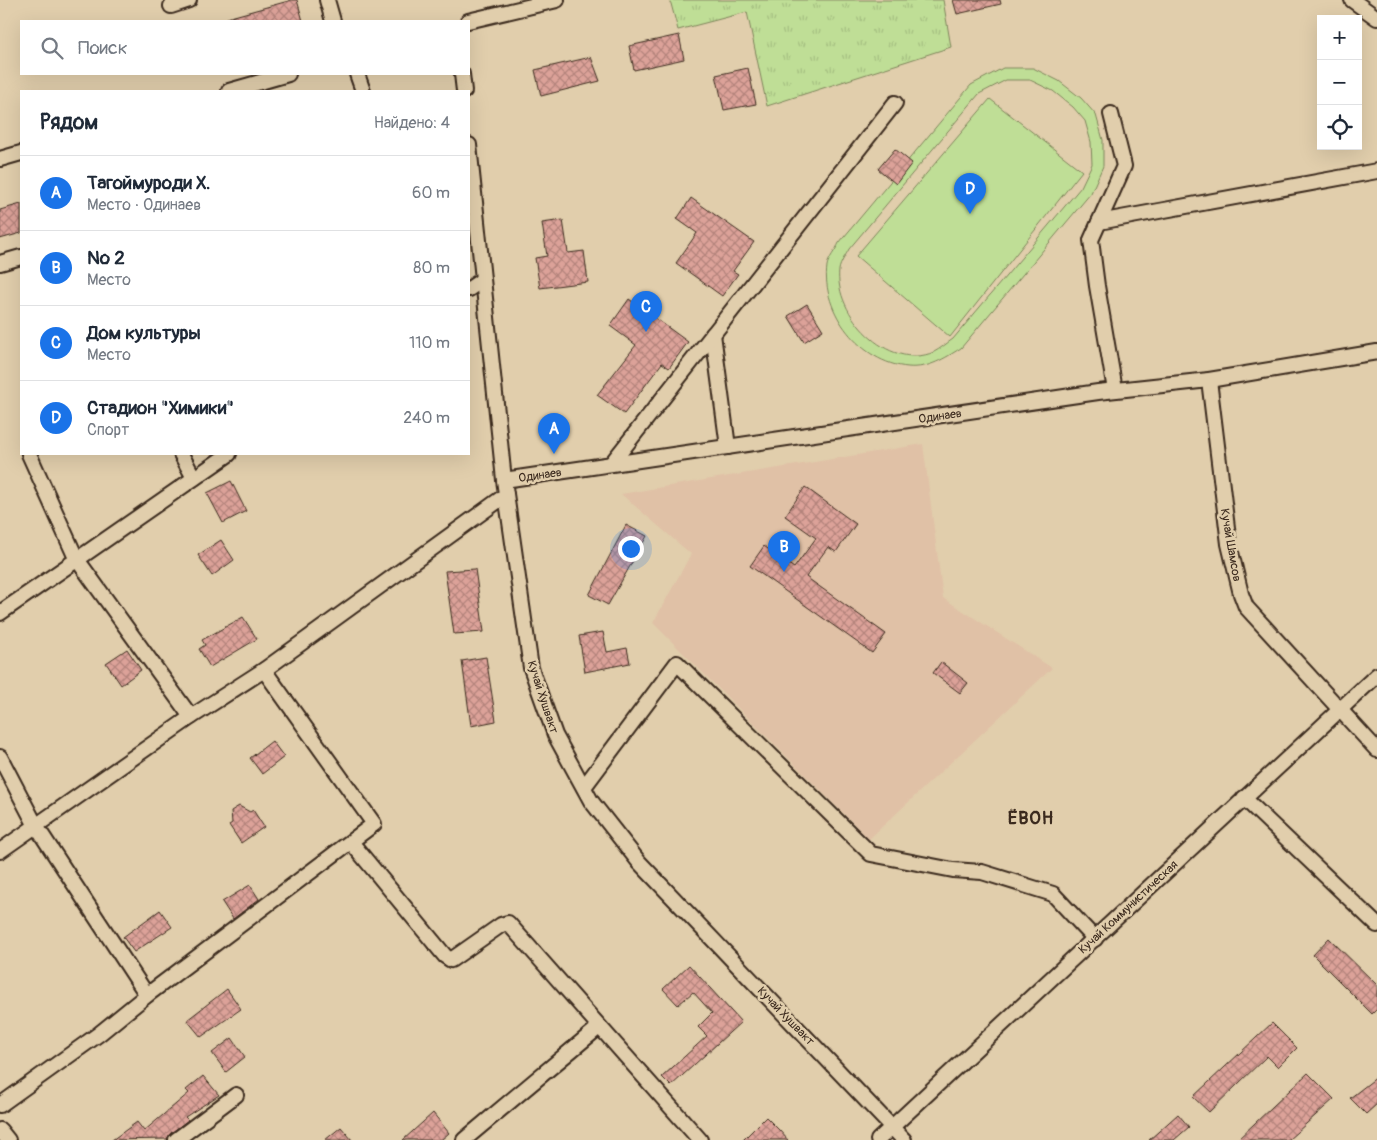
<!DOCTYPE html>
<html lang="ru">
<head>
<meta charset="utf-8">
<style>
  body { margin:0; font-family:Pangolin,sans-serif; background:#f2f2f3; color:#1f2937 }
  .controls { position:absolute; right:15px; top:15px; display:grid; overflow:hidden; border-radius:0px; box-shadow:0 5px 20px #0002 }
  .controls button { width:45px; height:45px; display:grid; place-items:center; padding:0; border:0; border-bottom:1px solid #e0e1e3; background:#fff; color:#1f2937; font:25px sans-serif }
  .you { position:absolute; left:630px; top:548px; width:18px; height:18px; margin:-12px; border:4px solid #fff; border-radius:50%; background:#1a73e8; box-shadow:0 0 0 8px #1a73e833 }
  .badge { display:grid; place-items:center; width:32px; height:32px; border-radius:50%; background:#1a73e8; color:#fff; font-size:16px; font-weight:700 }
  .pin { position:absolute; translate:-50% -41px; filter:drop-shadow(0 1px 2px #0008) }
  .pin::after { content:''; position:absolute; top:26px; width:18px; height:15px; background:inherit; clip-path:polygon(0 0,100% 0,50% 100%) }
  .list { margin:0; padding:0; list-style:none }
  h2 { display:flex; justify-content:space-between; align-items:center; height:65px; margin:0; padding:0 20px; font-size:21px }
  h2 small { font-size:16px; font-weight:400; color:#747a83 }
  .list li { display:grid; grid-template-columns:32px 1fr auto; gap:15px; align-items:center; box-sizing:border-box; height:75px; padding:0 20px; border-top:1px solid #e0e1e3 }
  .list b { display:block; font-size:19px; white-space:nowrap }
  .list p { margin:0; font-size:16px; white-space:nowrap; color:#747a83 }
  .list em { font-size:16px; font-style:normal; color:#747a83 }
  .icon { flex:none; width:28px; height:28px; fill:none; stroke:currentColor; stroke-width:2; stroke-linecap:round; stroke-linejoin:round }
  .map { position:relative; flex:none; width:1377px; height:1140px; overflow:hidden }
  .search { position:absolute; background:#fff; box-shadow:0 5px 20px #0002; left:20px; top:20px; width:450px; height:55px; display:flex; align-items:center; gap:12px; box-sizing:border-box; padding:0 18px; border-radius:0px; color:#747a83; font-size:19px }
  .panel { position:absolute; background:#fff; box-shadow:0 5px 20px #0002; left:20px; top:90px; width:450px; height:365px; border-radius:0px }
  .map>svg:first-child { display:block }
  .built { fill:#e0c1a6 }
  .park { fill:url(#park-tufts); stroke:#7d845a }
  .pitch { fill:#bfde96; stroke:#7d845a; fill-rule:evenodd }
  .building { fill:url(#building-cross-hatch); stroke:#3b2a1e }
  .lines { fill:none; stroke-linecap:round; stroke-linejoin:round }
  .minor-casing { stroke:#3b2a1e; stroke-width:18 }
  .minor { stroke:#e1ceac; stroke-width:14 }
  .labels { text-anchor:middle; stroke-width:5; stroke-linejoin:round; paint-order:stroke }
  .street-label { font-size:12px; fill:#3b2a1e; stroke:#e1ceac }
  .district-label { font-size:18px; font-weight:bold; letter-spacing:1px; fill:#3b2a1e; stroke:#e1ceac }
</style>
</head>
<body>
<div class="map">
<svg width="1377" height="1140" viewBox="0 0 1377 1140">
  <defs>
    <pattern id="park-tufts" width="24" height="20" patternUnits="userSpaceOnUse" patternTransform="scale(1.25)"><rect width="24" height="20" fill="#bfde96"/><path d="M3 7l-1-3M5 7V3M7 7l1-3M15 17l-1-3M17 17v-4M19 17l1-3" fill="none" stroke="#a5bf81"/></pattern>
    <pattern id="building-cross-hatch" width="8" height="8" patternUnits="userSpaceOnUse" patternTransform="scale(1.25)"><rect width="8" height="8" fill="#dca299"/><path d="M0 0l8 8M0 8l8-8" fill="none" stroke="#b4847c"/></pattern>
  </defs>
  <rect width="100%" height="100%" fill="#e1ceac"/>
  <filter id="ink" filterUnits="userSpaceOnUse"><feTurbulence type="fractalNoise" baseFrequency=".02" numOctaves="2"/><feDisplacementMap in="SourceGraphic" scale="10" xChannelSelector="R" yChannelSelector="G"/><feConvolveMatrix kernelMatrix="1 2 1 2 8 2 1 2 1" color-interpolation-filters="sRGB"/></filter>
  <g filter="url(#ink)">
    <polygon class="built" points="923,444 943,598 1052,668 869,839 653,623 691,554 621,494"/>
    <polygon class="park" points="670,0 943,0 951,47 767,106 747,12 678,30"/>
    <g class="pitch">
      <path d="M1003,68H1033L1059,81L1081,98L1096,115L1103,140V166L1091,193L961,348C945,358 929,369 908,367C861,363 821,312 827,266C828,259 836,250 839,243L971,85ZM1006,80H1030L1053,91L1073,107L1085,121L1091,142L1092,164L1081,187L953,339C947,343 940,349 934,352C888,372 834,314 839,270C840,263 846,255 849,249L979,94Z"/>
      <polygon points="990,99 1082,171 950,337 856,256"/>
    </g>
    <g class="building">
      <polygon points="292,0 297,0 303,21 228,21 227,18"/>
      <polygon points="953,0 1000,0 1001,4 957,14"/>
      <polygon points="679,35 684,59 634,70 629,46"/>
      <polygon points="591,57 600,81 541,96 535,70"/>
      <polygon points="748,68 756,104 724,110 716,75"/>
      <polygon points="895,149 912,163 896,184 878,169"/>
      <polygon points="691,198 754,242 733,271 738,274 722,296 676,263 697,233 677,219"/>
      <polygon points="21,204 21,233 0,239 0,210"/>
      <polygon points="563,220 568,253 584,251 588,282 540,288 535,258 547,256 542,223"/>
      <polygon points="629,299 688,342 669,368 662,363 624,414 597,395 636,345 610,326"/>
      <polygon points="807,304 823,330 804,342 788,316"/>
      <polygon points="231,481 246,511 223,523 207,493"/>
      <polygon points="805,487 856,524 836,552 828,547 806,577 886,634 872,653 750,566 764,546 794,568 816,538 785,516"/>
      <polygon points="626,525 647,536 608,605 589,595"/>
      <polygon points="221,540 234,560 212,576 198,555"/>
      <polygon points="475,569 484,632 454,634 445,571"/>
      <polygon points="243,617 257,639 210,667 199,649 205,645 202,640"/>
      <polygon points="603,632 607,652 627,648 630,663 585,672 579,636"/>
      <polygon points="127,649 141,670 121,685 106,663"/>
      <polygon points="486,657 496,721 471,726 462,661"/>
      <polygon points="941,662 968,683 960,693 933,673"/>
      <polygon points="272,741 284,757 262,774 250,758"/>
      <polygon points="239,806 250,812 253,810 264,827 241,843 229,825 232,823 231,811"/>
      <polygon points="250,885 259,899 233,919 222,902"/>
      <polygon points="160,910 172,927 134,952 123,937"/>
      <polygon points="1329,938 1377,985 1377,1009 1372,1014 1313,955"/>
      <polygon points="689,965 741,1022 671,1086 662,1077 707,1036 698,1027 712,1013 693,992 678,1005 663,989"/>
      <polygon points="227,989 241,1009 201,1037 187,1020"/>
      <polygon points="1272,1023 1297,1048 1278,1067 1267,1056 1209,1112 1193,1097"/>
      <polygon points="232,1038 245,1057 226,1072 212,1053"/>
      <polygon points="1308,1073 1334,1099 1288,1140 1237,1140"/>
      <polygon points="203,1076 219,1095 185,1117 188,1120 171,1133 167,1139 112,1140 137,1122 144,1131 189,1093 186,1090"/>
      <polygon points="1377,1077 1377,1104 1366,1114 1350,1098"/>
      <polygon points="433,1113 449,1133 441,1140 403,1140"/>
      <polygon points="1178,1114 1189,1127 1174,1140 1149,1140"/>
      <polygon points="766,1117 779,1130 788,1140 743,1140"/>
      <polygon points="341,1127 352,1140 325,1140"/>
    </g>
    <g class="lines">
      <g class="minor-casing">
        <g id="minor">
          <polyline points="327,0 333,21"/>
          <polyline points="1352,0 1377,18"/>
          <polyline points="171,6 189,0"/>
          <polyline points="468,21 557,0"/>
          <polyline points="357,74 363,91"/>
          <polyline points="462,74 464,91"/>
          <polyline points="229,91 288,74"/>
          <polyline points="1111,114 1124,166 1091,240 1097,286 1115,390"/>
          <polyline points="469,145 504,480 531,668 555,735 591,801 639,862 904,1140"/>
          <polyline points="0,159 21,153"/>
          <polyline points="1099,222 1377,171"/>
          <polyline points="0,263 21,257"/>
          <polyline points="469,289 482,280"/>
          <polyline points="713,334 728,447"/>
          <polyline points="1209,380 1229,544 1241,594 1246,607 1377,750"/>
          <polyline points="29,454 76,558 191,717"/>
          <polyline points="181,454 194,478"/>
          <polyline points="611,464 895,103"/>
          <polyline points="504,480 1098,392 1209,380 1377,352"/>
          <polyline points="0,613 229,454"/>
          <polyline points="0,757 36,826 147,995"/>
          <polyline points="584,787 677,663 871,854 953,870 982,872 1053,894 1095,939"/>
          <polyline points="1244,798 1377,925"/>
          <polyline points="351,842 445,956 451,960 501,925 508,923 700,1140"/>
          <polyline points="0,851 191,717 264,670 506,495"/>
          <polyline points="0,1105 99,1034 147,995 374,824 264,670"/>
          <polyline points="0,1130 8,1140"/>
          <polyline points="176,1140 236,1095"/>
          <polyline points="464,1140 599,1027"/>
          <polyline points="878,1140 1377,675"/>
        </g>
      </g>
      <use href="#minor" class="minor"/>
    </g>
  </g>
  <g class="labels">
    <g class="street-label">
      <text transform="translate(940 416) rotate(-8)" y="4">Одинаев</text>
      <text transform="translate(540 475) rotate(-8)" y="4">Одинаев</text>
      <text transform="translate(1231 545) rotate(80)" y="4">Кучай Шамсов</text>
      <text transform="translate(543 697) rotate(72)" y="4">Кучай Хушвакт</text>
      <text transform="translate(1128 907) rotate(-43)" y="4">Кучай Коммунистическая</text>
      <text transform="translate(786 1016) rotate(46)" y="4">Кучай Хушвакт</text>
    </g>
    <g class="district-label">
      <text x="1031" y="824">ЁВОН</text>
    </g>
  </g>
</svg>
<div class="controls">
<button>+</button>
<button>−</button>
<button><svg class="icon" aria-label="locate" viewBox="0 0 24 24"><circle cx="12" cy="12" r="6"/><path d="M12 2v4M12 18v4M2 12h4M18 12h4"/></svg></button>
</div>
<div class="you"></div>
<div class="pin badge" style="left:554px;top:454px">A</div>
<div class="pin badge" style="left:784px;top:572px">B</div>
<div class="pin badge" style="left:646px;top:332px">C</div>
<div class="pin badge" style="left:970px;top:214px">D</div>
<div class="search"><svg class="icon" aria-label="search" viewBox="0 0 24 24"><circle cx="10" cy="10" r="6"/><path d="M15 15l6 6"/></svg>Поиск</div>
<section class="panel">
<h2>Рядом<small>Найдено: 4</small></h2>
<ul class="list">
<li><span class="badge">A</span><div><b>Тагоймуроди Х.</b><p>Место · Одинаев</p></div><em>60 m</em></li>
<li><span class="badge">B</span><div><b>№ 2</b><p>Место</p></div><em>80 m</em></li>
<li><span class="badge">C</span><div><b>Дом культуры</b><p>Место</p></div><em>110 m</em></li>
<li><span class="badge">D</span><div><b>Стадион &quot;Химики&quot;</b><p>Спорт</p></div><em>240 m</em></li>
</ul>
</section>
</div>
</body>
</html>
